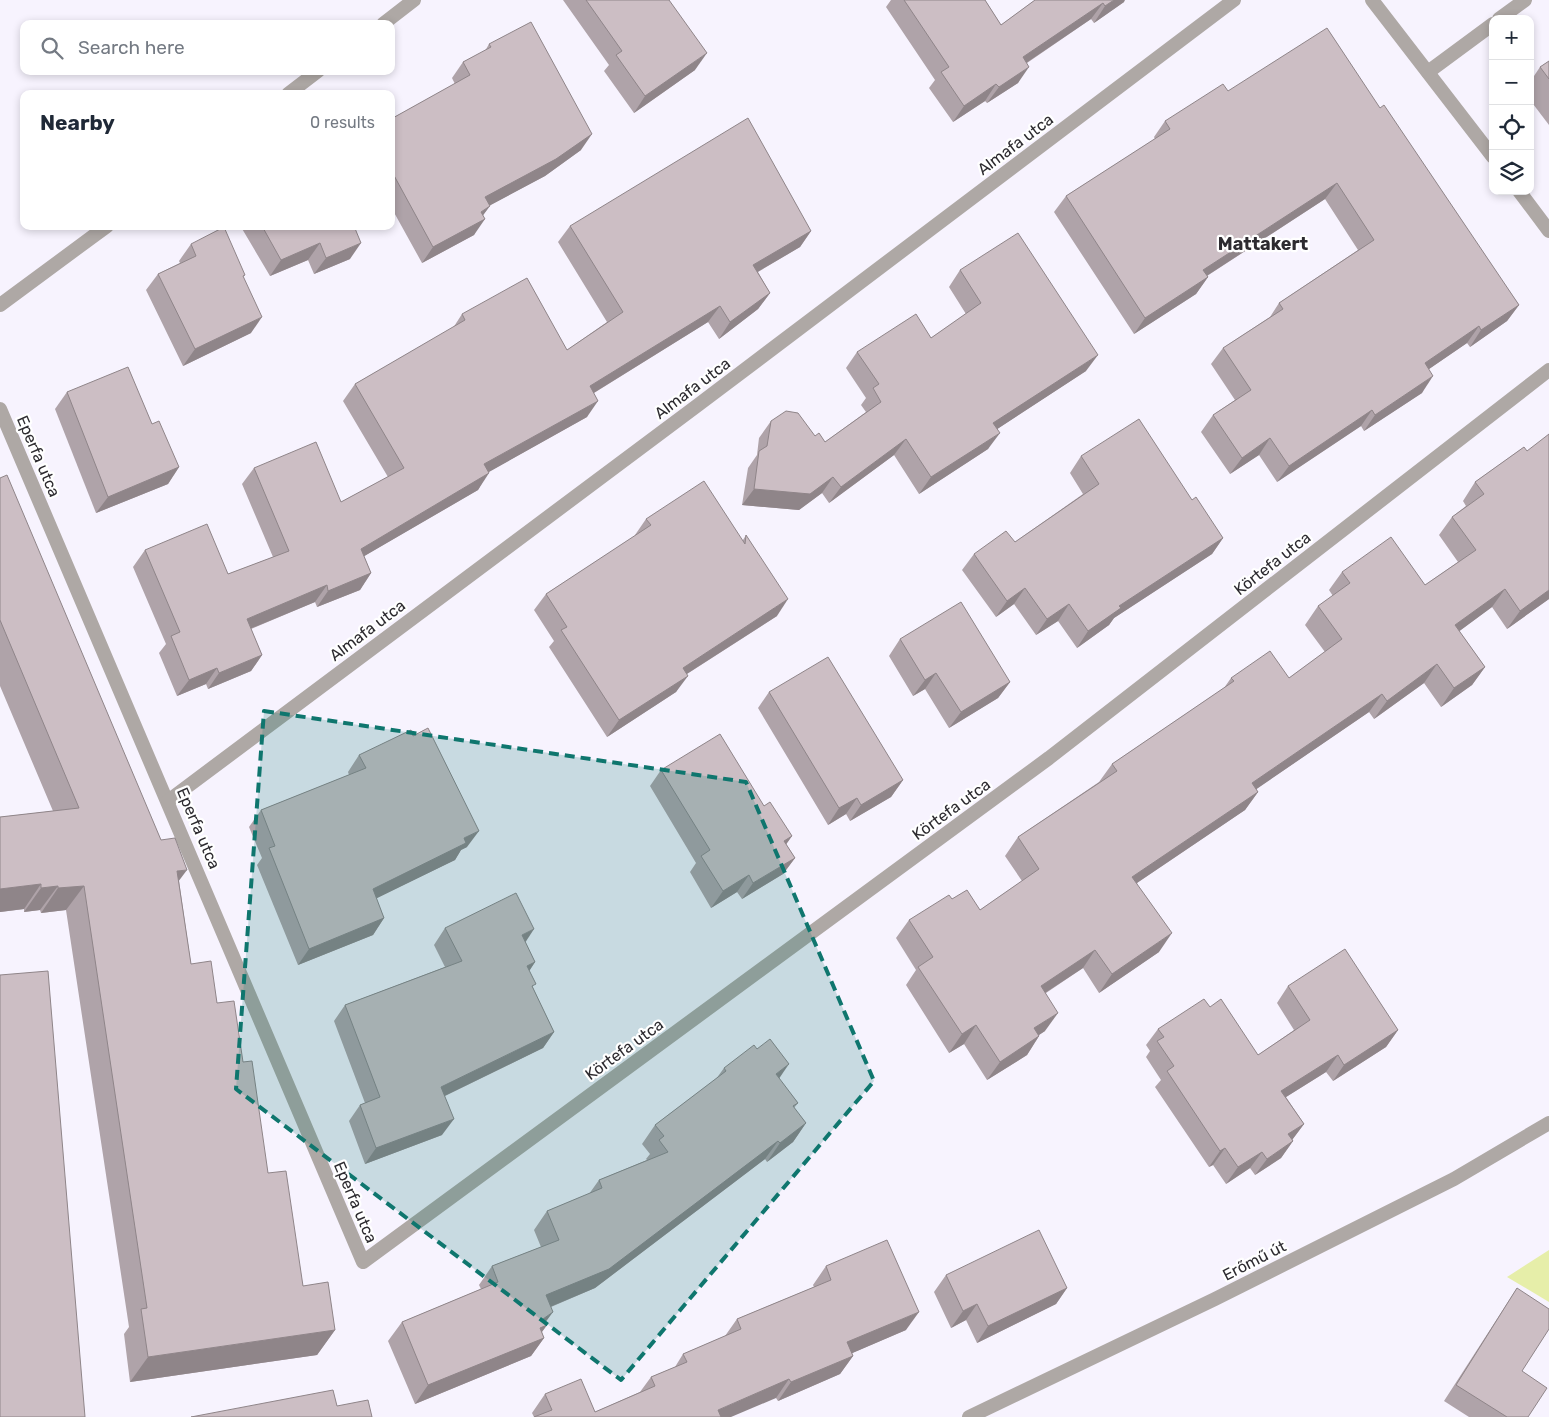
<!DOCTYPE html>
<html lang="en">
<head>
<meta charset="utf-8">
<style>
  body { margin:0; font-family:Rubik,sans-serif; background:#f2f2f3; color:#1f2937 }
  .controls { position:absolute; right:15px; top:15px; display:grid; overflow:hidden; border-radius:10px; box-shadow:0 2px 8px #0003 }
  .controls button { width:45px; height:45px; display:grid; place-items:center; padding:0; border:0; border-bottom:1px solid #e0e1e3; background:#fff; color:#1f2937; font:25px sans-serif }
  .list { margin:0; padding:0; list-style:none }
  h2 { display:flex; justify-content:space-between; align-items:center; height:65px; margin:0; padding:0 20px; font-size:21px }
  h2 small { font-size:16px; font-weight:400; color:#747a83 }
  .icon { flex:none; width:28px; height:28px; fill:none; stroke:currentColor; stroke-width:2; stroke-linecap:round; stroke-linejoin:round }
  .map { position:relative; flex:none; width:1549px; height:1417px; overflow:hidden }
  .search { position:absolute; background:#fff; box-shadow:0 2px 8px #0003; left:20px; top:20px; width:375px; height:55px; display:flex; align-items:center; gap:12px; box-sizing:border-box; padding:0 18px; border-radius:10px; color:#747a83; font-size:19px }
  .panel { position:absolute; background:#fff; box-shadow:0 2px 8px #0003; left:20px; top:90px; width:375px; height:140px; border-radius:10px }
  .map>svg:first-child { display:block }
  .green { fill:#e6eea9 }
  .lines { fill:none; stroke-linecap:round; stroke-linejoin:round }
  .minor { stroke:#aea8a5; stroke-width:14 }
  .tertiary { stroke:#aea8a5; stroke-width:14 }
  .wall { fill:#afa3a9 }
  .shaded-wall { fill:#8f8589 }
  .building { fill:#ccbec4; stroke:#8f8589 }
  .marked { fill:#0f766e; fill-opacity:0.2; stroke:#0f766e; stroke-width:4; stroke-dasharray:10 6; stroke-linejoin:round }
  .labels { text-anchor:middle; stroke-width:4.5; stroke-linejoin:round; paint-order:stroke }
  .street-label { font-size:16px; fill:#2d2b30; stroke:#fff }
  .neighbourhood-label { font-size:18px; font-weight:bold; fill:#2d2b30; stroke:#fff }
</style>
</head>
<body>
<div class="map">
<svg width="1549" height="1417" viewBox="0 0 1549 1417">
  <rect width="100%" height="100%" fill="#f7f3fe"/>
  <polygon class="green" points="1549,1250 1549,1302 1507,1277"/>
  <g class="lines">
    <g class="minor">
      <polyline points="1372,0 1493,157"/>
      <polyline points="1499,19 1525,0"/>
      <polyline points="383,24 414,0"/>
      <polyline points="1428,72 1493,24"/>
      <polyline points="288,94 318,71"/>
      <polyline points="1519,191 1549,231"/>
      <polyline points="0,305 107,226"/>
      <polyline points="0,409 363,1262 1049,758 1549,370"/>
      <polyline points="168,801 698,405 1234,0"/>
    </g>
    <polyline class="tertiary" points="969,1417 1215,1299 1454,1179 1549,1123"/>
  </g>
  <g class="wall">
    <polygon points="563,0 669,0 695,70 634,113 604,71 609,65"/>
    <polygon points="891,0 985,0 1001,25 1035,0 1124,2 1094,23 1091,19 1027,63 1018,83 987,103 985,101 953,122 929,88 935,80 886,7"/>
    <polygon points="489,44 581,150 545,176 490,205 483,215 474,235 422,263 391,207 391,119 455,84 452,78 463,62 485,51"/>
    <polygon points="1549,61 1549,125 1530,100 1530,82 1540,67"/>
    <polygon points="1228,91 1380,108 1519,305 1507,321 1470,347 1467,343 1429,369 1422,393 1364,431 1361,426 1277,482 1259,455 1230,474 1201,432 1213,415 1235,400 1211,364 1223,348 1270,317 1279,303 1358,250 1325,199 1207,276 1208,277 1196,294 1134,334 1054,212 1066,196 1155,139 1154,137 1165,121"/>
    <polygon points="242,226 354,226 350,259 314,274 308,260 270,276 241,227"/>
    <polygon points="570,226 811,231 800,247 758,272 770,293 758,309 719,339 708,322 594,393 587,417 488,472 478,490 364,556 371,573 360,590 317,607 315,602 251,629 262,655 251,671 208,689 206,684 177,696 159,653 166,644 133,567 145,550 228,574 273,557 242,484 254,468 341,502 388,477 343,401 355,384 453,328 462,314 567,350 607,322 558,242"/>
    <polygon points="191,244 245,275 243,277 251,333 183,366 146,290 158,274 180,263 179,261"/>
    <polygon points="960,270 1086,371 997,429 988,449 919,494 894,455 829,503 822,493 799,510 742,505 748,468 757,455 759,438 771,421 815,436 825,442 866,412 861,405 866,398 846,368 857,352 931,338 966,314 949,287"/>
    <polygon points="67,392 152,424 179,467 168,484 96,513 55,409"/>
    <polygon points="1524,447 1549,599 1507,629 1492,607 1459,631 1485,667 1472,685 1441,707 1424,683 1374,719 1369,712 1256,789 1258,792 1245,810 1137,883 1159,952 1099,993 1083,968 1046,993 1045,1031 1039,1035 1039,1036 1027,1055 987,1080 964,1044 949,1053 906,985 916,970 896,938 909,920 952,899 980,910 1022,881 1005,856 1018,837 1099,782 1112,764 1224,688 1231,678 1289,678 1325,652 1305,625 1318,606 1333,596 1329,590 1342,572 1425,585 1458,562 1439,535 1452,517 1466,506 1463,501 1475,482"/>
    <polygon points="1081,456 1192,500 1223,538 1212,554 1114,618 1109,625 1077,648 1058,621 1036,635 1014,604 996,617 962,570 974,554 1015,542 1083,494 1070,473"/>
    <polygon points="0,478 179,881 191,964 217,1003 243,1062 268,1173 303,1286 335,1330 317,1355 130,1382 124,1334 129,1327 66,910 41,913 40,910 24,912 24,909 0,912 0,817 53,811 0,686"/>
    <polygon points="646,519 743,540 746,535 777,616 687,674 676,692 607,737 549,647 554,641 534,610 546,594 635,536 635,535"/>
    <polygon points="900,639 1010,682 998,698 949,728 925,689 913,696 889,656"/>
    <polygon points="769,692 903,780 891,797 850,821 846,814 828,825 758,708"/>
    <polygon points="359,755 467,847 461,850 455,860 376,898 384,918 373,935 298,965 257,865 262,858 249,827 261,810 349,775 348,772"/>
    <polygon points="661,770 764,806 792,836 786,844 795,858 783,874 742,899 737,892 711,908 690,872 696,863 650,786"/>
    <polygon points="445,928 525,942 535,962 529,971 533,988 554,1032 543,1048 445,1096 442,1135 365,1164 349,1121 360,1105 365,1103 334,1021 345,1005 445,967 434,945"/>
    <polygon points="1288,986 1398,1030 1386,1047 1333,1081 1326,1072 1286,1097 1304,1124 1292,1140 1293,1141 1281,1158 1255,1175 1250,1168 1226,1184 1213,1165 1209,1167 1155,1087 1161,1080 1146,1057 1150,1051 1146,1045 1158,1029 1210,1007 1258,1055 1294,1030 1277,1003"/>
    <polygon points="724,1068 779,1079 798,1103 794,1108 806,1123 793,1142 767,1162 765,1159 595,1288 551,1307 545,1323 547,1325 542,1332 544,1338 531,1356 415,1404 388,1341 402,1322 481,1289 479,1285 492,1266 541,1247 534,1230 547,1211 589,1194 599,1180 647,1160 646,1159 650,1154 642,1144 655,1125 716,1079"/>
    <polygon points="826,1266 906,1330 852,1353 853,1356 840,1374 778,1401 776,1398 534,1417 532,1413 545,1394 595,1412 640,1392 651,1377 675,1367 683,1354 725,1336 737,1319 814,1287 813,1285"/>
    <polygon points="946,1275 1067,1288 1056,1304 977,1343 966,1320 951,1328 934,1292"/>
    <polygon points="1517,1288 1522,1371 1528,1417 1469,1417 1444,1401 1506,1305"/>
  </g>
  <g class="shaded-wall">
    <polygon points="1114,0 1125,0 1124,2 1094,23 1105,6"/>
    <polygon points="1103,3 1091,19 1011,73 1023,57"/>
    <polygon points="707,53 695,70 634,113 645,96"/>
    <polygon points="1029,67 1018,83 987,103 999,87"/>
    <polygon points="996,84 985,101 953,122 964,106"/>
    <polygon points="592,134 581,150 545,176 474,214 485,197"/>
    <polygon points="1337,183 1325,199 1191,286 1203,270"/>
    <polygon points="490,206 478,222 485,219 474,235 422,263 433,247"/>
    <polygon points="811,231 800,247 742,281 753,265"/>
    <polygon points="320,243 308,260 270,276 281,260"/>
    <polygon points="361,243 350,259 314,274 326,258"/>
    <polygon points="1208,277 1196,294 1134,334 1145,318"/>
    <polygon points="770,293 758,309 719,339 730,322"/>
    <polygon points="1519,305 1507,321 1470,347 1481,330"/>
    <polygon points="720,306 708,322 579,402 590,386"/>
    <polygon points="262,317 251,333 183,366 195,349"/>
    <polygon points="1479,326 1467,343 1413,380 1425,363"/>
    <polygon points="1098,355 1086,371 982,439 993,423"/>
    <polygon points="1433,376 1422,393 1364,431 1375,415"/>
    <polygon points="598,401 587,417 473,481 484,464"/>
    <polygon points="1372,410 1361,426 1277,482 1289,466"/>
    <polygon points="1000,433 988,449 919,494 931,477"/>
    <polygon points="1270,438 1259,455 1230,474 1242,458"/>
    <polygon points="906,439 894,455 829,503 841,487"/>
    <polygon points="179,467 168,484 96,513 108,497"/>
    <polygon points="489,473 478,490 349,565 361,549"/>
    <polygon points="833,477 822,493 799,510 742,505 754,489"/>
    <polygon points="1223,538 1212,554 1114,618 1109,625 1077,648 1088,631 1119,606"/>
    <polygon points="371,573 360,590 317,607 328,591"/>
    <polygon points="327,585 315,602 235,635 247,619"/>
    <polygon points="1025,588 1014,604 996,617 1007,601"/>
    <polygon points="1505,589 1492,607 1442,644 1455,625"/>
    <polygon points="1549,590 1549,599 1507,629 1520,611"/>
    <polygon points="788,599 777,616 671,684 683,668"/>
    <polygon points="1069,604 1058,621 1036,635 1047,619"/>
    <polygon points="262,655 251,671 208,689 219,673"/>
    <polygon points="1437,664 1424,683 1374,719 1387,701"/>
    <polygon points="1485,667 1472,685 1441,707 1454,688"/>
    <polygon points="217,668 206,684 177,696 189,680"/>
    <polygon points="936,673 925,689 913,696 925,680"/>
    <polygon points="688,676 676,692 607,737 619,720"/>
    <polygon points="1010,682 998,698 949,728 961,712"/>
    <polygon points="1382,694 1369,712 1239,801 1252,783"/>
    <polygon points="903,780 891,797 850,821 861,805"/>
    <polygon points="1258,792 1245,810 1119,895 1132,877"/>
    <polygon points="857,798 846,814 828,825 839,808"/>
    <polygon points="479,831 467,847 461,850 455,860 361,906 373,889 464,838"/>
    <polygon points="792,836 780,853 784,841"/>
    <polygon points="795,858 783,874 742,899 753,883"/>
    <polygon points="187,870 169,894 177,871"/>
    <polygon points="749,875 737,892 711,908 723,891"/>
    <polygon points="41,884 24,909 0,912 0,889"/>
    <polygon points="58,886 40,910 24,912 41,888"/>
    <polygon points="84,886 66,910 41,913 58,888"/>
    <polygon points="384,918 373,935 298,965 309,949"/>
    <polygon points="534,929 523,946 522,935"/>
    <polygon points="1172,933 1159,952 1099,993 1112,974"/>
    <polygon points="1095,950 1083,968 1028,1004 1041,986"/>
    <polygon points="535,962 524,979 527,966"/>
    <polygon points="1058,1013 1045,1031 1022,1046 1034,1028"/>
    <polygon points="976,1025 964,1044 949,1053 962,1034"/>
    <polygon points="1398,1030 1386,1047 1333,1081 1344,1065"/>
    <polygon points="554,1032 543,1048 430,1103 441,1087"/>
    <polygon points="1039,1036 1027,1055 987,1080 1000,1062"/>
    <polygon points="1338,1055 1326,1072 1270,1107 1281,1091"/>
    <polygon points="789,1064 776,1083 776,1074"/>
    <polygon points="454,1119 442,1135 365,1164 376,1148"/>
    <polygon points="806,1123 793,1142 767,1162 780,1143"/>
    <polygon points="1304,1124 1292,1140 1288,1134"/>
    <polygon points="778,1141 765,1159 595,1288 533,1314 546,1295"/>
    <polygon points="1293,1141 1281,1158 1255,1175 1267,1159"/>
    <polygon points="1225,1148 1213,1165 1209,1167 1220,1151"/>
    <polygon points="1262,1152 1250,1168 1226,1184 1238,1167"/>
    <polygon points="1067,1288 1056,1304 977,1343 988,1326"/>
    <polygon points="977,1304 966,1320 951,1328 963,1311"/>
    <polygon points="553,1312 542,1327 547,1325 535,1341 544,1338 531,1356 415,1404 428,1385 543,1319"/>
    <polygon points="919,1312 906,1330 834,1361 847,1342"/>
    <polygon points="335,1330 317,1355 130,1382 148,1357"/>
    <polygon points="853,1356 840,1374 778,1401 791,1382"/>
    <polygon points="789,1379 776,1398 731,1417 713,1417 718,1410"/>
  </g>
  <g class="building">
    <polygon points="586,0 669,0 707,53 645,96 616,55 622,51"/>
    <polygon points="904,0 985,0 1001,25 1035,0 1114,0 1105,6 1103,3 1023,57 1029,67 999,87 996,84 964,106 941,72 949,67"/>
    <polygon points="531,22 592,134 556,159 485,197 490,206 481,212 485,219 433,247 391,170 391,119 470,75 463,62 491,47 489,44"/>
    <polygon points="1327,28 1380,108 1384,105 1519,305 1481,330 1479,326 1425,363 1433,376 1375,415 1372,410 1289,466 1270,438 1242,458 1213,415 1251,390 1223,348 1283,309 1279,303 1374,240 1337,183 1203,270 1208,277 1145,318 1066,196 1170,129 1165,121 1223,84 1228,91"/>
    <polygon points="1549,61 1549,79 1540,67"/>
    <polygon points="748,118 811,231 753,265 770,293 730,322 720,306 590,386 598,401 484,464 489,473 361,549 371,573 328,591 327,585 247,619 262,655 219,673 217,668 189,680 171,636 180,632 145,550 207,524 228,574 289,551 254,468 316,442 341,502 404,468 355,384 465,320 462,314 527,278 567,350 623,312 570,226"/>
    <polygon points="262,226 354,226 361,243 326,258 320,243 281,260"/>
    <polygon points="224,227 245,275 243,276 262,317 195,349 158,274 196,256 191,244"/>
    <polygon points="1018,233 1098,355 993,423 1000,433 931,477 906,439 841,487 833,477 810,494 754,489 759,451 767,446 771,421 786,411 798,413 815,436 819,433 825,442 881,402 873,388 879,384 857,352 916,314 931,338 981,303 960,270"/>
    <polygon points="128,367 152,424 159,421 179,467 108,497 67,392"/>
    <polygon points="1139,419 1192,500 1196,497 1223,538 1119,606 1121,608 1088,631 1069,604 1047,619 1025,588 1007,601 974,554 1006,531 1015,542 1099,484 1081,456"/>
    <polygon points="1549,434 1549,590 1520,611 1505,589 1455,625 1485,667 1454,688 1437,664 1387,701 1382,694 1252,783 1258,792 1132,877 1172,933 1112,974 1095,950 1041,986 1058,1013 1034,1028 1039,1036 1000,1062 976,1025 962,1034 918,967 933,957 909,920 949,895 952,899 967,890 980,910 1039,869 1018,837 1117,771 1112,764 1234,681 1231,678 1270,651 1289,678 1342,639 1318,606 1350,583 1342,572 1391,537 1425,585 1476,550 1452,517 1484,494 1475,482 1524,447 1527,451"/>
    <polygon points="7,475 161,840 175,838 187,870 177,871 191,964 211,961 217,1003 234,1001 243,1062 252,1061 268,1173 286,1171 303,1286 328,1282 335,1330 148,1357 141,1309 147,1308 84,886 58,888 58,886 41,888 41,884 0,889 0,817 79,808 0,620 0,478"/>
    <polygon points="704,481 745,544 746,535 788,599 683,668 688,676 619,720 561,630 567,627 546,594 651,525 646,519"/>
    <polygon points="961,602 1010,682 961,712 936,673 925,680 900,639"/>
    <polygon points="828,657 903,780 861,805 857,798 839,808 769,692"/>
    <polygon points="428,728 479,831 464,838 466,843 373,889 384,918 309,949 269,848 275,846 261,810 366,768 359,755 411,730 413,736"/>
    <polygon points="720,734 764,806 770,802 792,836 784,841 795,858 753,883 749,875 723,891 701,856 710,850 661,770"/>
    <polygon points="516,893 534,929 522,935 535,962 527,966 536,984 532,986 554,1032 441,1087 454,1119 376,1148 360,1105 380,1097 345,1005 462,961 445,928"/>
    <polygon points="1345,949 1398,1030 1344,1065 1338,1055 1281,1091 1304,1124 1288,1134 1293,1141 1267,1159 1262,1152 1238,1167 1225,1148 1220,1151 1167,1071 1174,1066 1157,1041 1164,1037 1158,1029 1204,999 1210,1007 1221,999 1258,1055 1310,1020 1288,986"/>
    <polygon points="48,971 85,1417 0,1417 0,975"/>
    <polygon points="770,1039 789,1064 776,1074 798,1103 793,1106 806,1123 780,1143 778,1141 609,1269 546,1295 553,1312 543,1319 547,1325 540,1328 544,1338 428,1385 402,1322 498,1282 492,1266 559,1240 547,1211 602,1188 599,1180 668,1152 659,1140 664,1136 655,1125 726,1071 724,1068 754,1045 757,1049"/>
    <polygon points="1039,1230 1067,1288 988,1326 977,1304 963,1311 946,1275"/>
    <polygon points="887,1240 919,1312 847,1342 853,1356 791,1382 789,1379 718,1410 721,1417 534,1417 552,1410 545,1394 581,1379 595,1412 655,1386 651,1377 687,1362 683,1354 741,1329 737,1319 831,1280 826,1266"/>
    <polygon points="1517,1288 1549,1309 1549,1329 1522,1371 1547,1388 1528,1417 1507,1417 1456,1385"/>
    <polygon points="333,1390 337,1406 368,1400 372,1417 191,1417"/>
  </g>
  <path class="marked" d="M264,711L746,782L874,1081L621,1380L236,1089Z"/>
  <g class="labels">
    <g class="street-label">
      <text transform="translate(1015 144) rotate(-37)" y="6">Almafa utca</text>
      <text transform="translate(692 388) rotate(-37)" y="6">Almafa utca</text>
      <text transform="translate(39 456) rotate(67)" y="6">Eperfa utca</text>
      <text transform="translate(1272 563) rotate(-38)" y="6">Körtefa utca</text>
      <text transform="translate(367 630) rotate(-37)" y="6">Almafa utca</text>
      <text transform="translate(951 809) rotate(-36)" y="6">Körtefa utca</text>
      <text transform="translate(199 828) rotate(67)" y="6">Eperfa utca</text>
      <text transform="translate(624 1049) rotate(-36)" y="6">Körtefa utca</text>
      <text transform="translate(356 1202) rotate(67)" y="6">Eperfa utca</text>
      <text transform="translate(1254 1260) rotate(-27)" y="6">Erőmű út</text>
    </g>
    <g class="neighbourhood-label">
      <text x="1263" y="250">Mattakert</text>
    </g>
  </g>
</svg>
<div class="controls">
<button>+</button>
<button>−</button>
<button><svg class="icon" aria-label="locate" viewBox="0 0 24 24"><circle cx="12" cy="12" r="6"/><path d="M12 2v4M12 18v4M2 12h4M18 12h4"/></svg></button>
<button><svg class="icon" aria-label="layers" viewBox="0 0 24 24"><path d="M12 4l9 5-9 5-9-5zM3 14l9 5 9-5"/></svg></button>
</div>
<div class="search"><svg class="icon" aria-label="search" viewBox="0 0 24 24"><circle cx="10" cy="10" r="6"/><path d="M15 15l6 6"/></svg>Search here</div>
<section class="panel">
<h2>Nearby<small>0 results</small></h2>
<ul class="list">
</ul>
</section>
</div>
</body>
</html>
